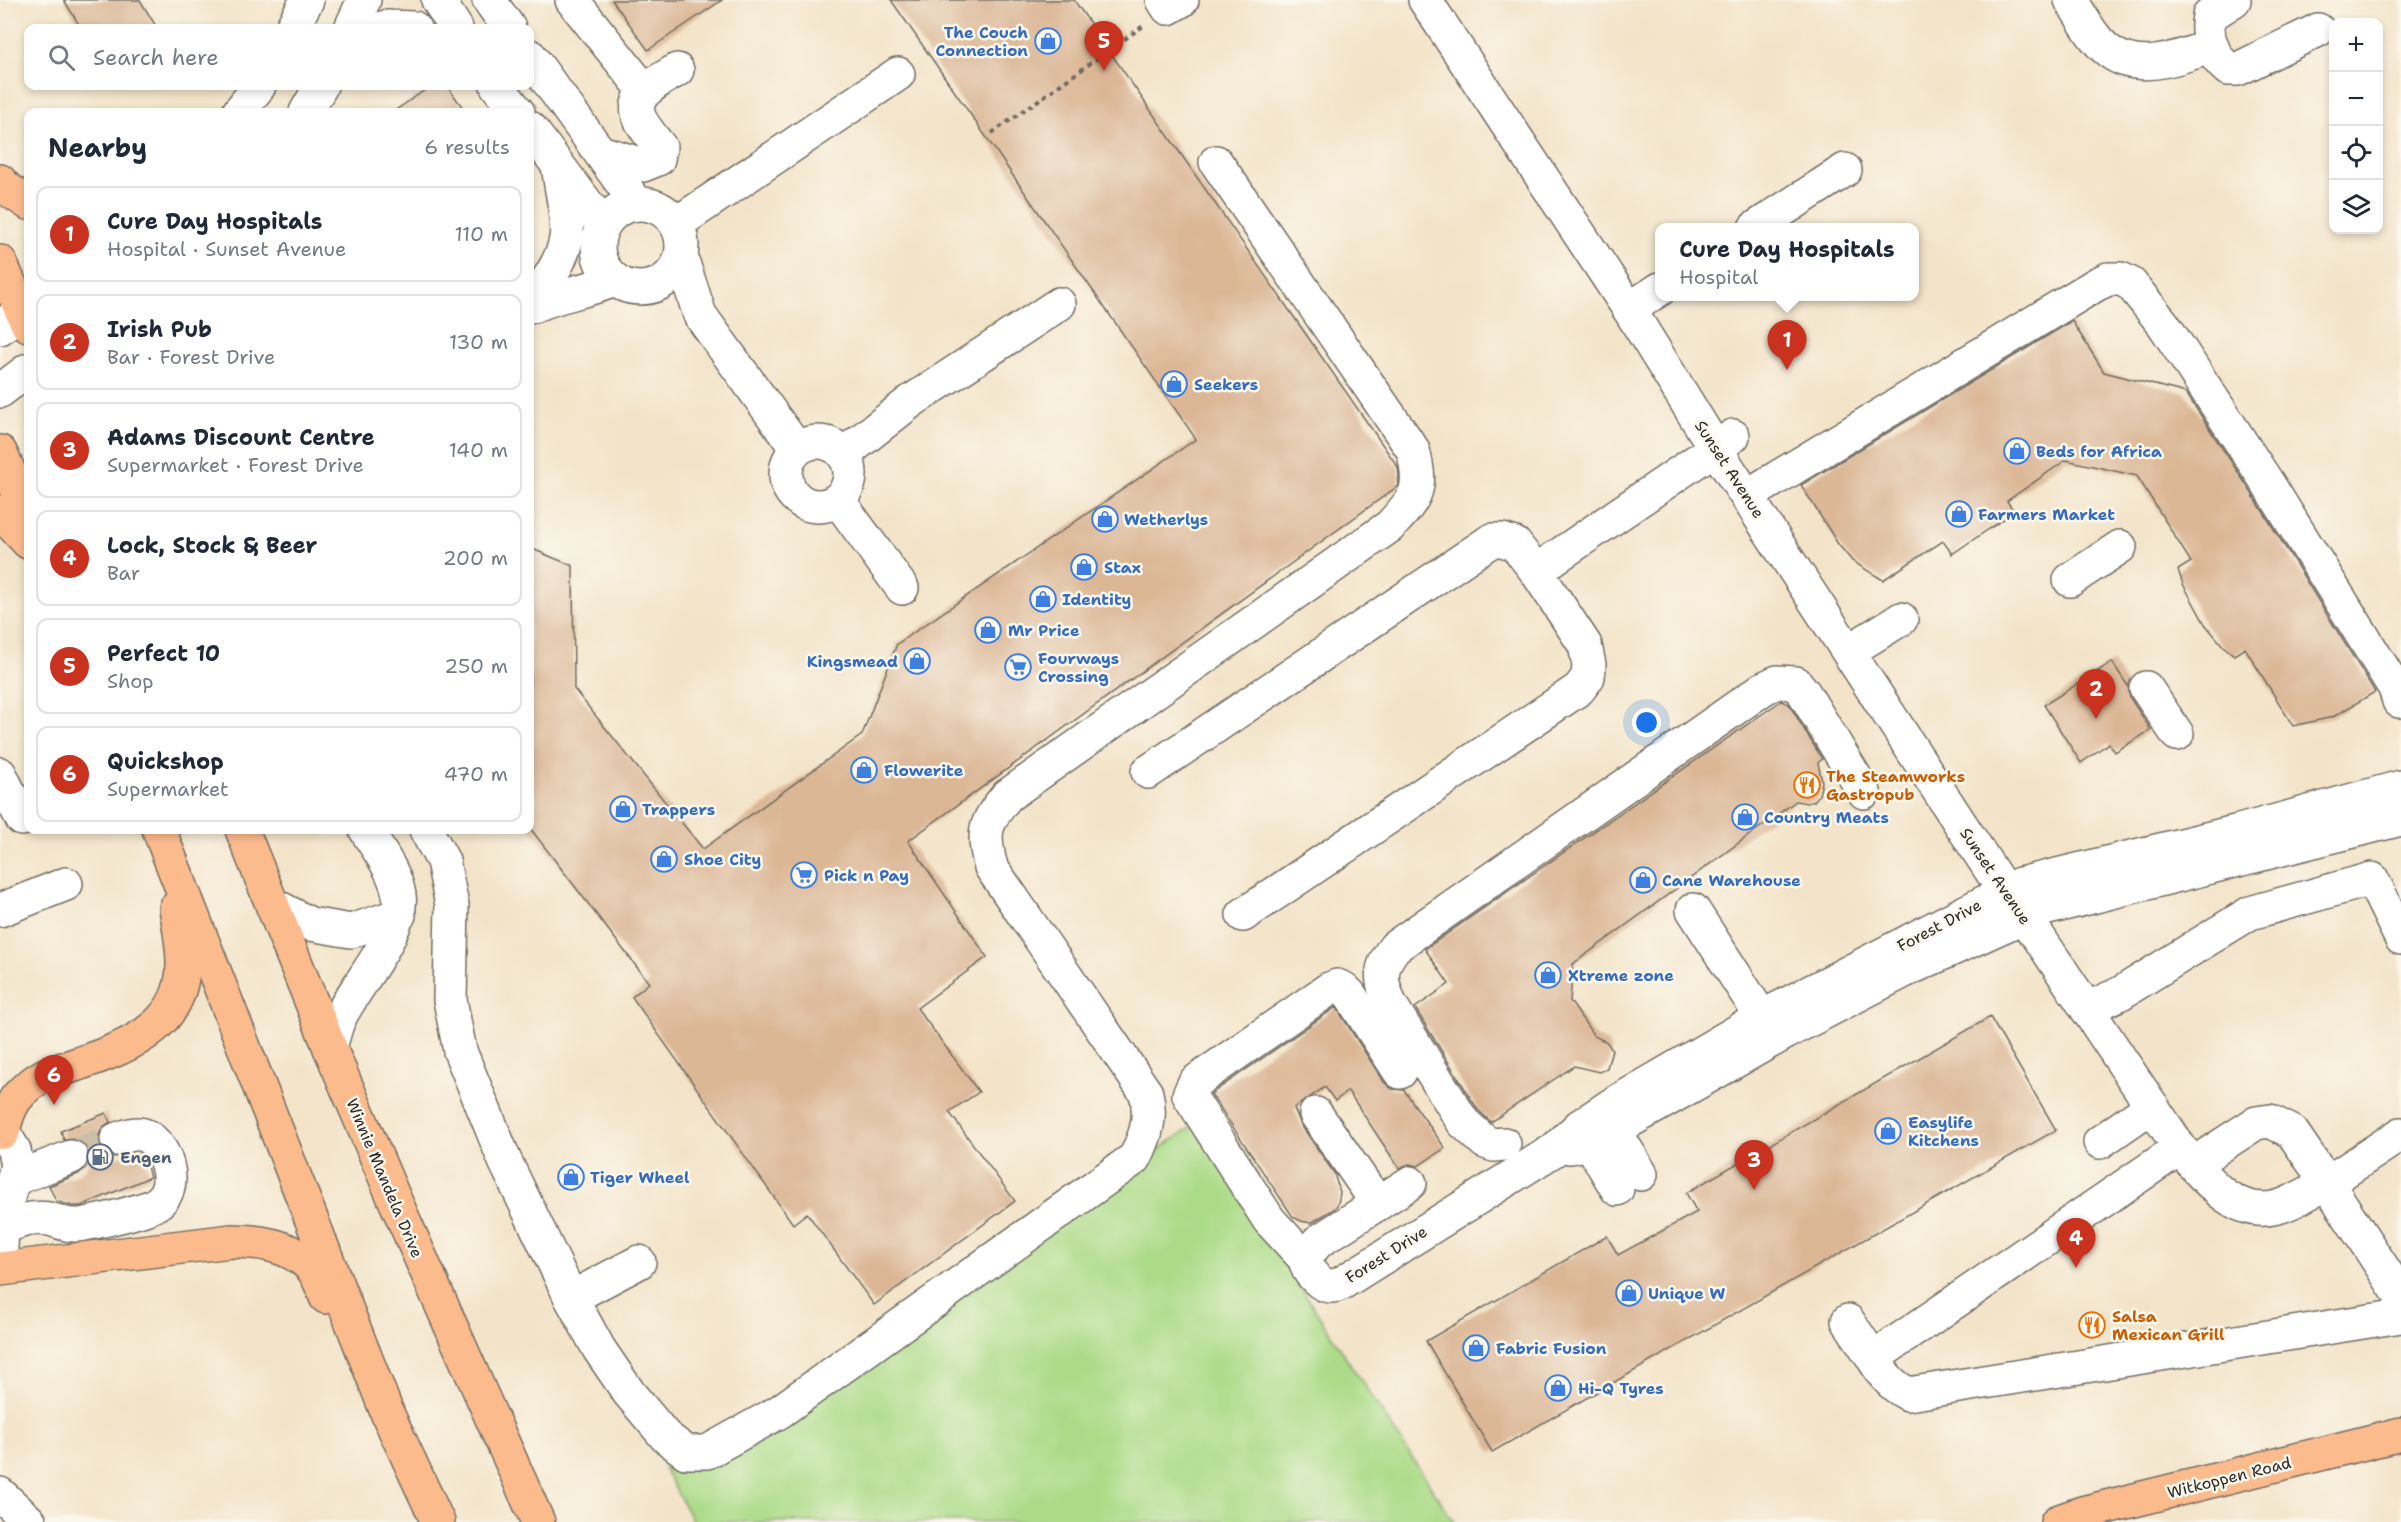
<!DOCTYPE html>
<html lang="en">
<head>
<meta charset="utf-8">
<style>
  body { margin:0; font-family:"Shantell Sans",sans-serif; background:#f6f6f7; color:#1f2937 }
  .controls { position:absolute; right:18px; top:18px; display:grid; overflow:hidden; border-radius:12px; box-shadow:0 3px 9px #0003 }
  .controls button { width:54px; height:54px; display:grid; place-items:center; padding:0; border:0; border-bottom:2px solid #e0e1e3; background:#fff; color:#1f2937; font:30px sans-serif }
  .you { position:absolute; left:1647px; top:723px; width:21px; height:21px; margin:-15px; border:4px solid #fff; border-radius:50%; background:#1a73e8; box-shadow:0 0 0 9px #1a73e833 }
  .badge { display:grid; place-items:center; width:39px; height:39px; border-radius:50%; background:#c8321e; color:#fff; font-size:20px; font-weight:700 }
  .pin { position:absolute; translate:-50% -50px; filter:drop-shadow(0 2px 3px #0008) }
  .pin::after { content:''; position:absolute; top:32px; width:21px; height:18px; background:inherit; clip-path:polygon(0 0,100% 0,50% 100%) }
  .popup { position:absolute; left:1655px; top:223px; width:264px; height:78px; box-sizing:border-box; display:grid; place-content:center; border-radius:12px; background:#fff; filter:drop-shadow(0 2px 4px #0005); font-size:20px; white-space:nowrap; color:#747a83 }
  .popup b { font-size:22px; color:#1f2937 }
  .popup::after { content:''; position:absolute; left:50%; top:100%; margin-left:-12px; border:12px solid transparent; border-top-color:#fff }
  .list { margin:0; padding:0; list-style:none }
  h2 { display:flex; justify-content:space-between; align-items:center; height:78px; margin:0; padding:0 24px; font-size:26px }
  h2 small { font-size:20px; font-weight:400; color:#747a83 }
  .list li { display:grid; grid-template-columns:39px 1fr auto; gap:18px; align-items:center; box-sizing:border-box; height:96px; margin:0 12px 12px; padding:0 12px; border:2px solid #e0e1e3; border-radius:12px }
  .list b { display:block; font-size:22px; white-space:nowrap }
  .list p { margin:0; font-size:20px; white-space:nowrap; color:#747a83 }
  .list em { font-size:20px; font-style:normal; color:#747a83 }
  .icon { flex:none; width:33px; height:33px; fill:none; stroke:currentColor; stroke-width:2; stroke-linecap:round; stroke-linejoin:round }
  .map { position:relative; flex:none; width:2401px; height:1522px; overflow:hidden }
  .search { position:absolute; background:#fff; box-shadow:0 3px 9px #0003; left:24px; top:24px; width:510px; height:66px; display:flex; align-items:center; gap:15px; box-sizing:border-box; padding:0 21px; border-radius:12px; color:#747a83; font-size:22px }
  .panel { position:absolute; background:#fff; box-shadow:0 3px 9px #0003; left:24px; top:108px; width:510px; height:726px; border-radius:12px }
  .map>svg:first-child { display:block }
  .green { fill:#acdb88; stroke:#6c835a; stroke-width:1.5 }
  .building { fill:#dbb796 }
  .lines { fill:none; stroke-linecap:round; stroke-linejoin:round }
  .minor-tunnel { stroke:#cbbfa9; stroke-width:33; stroke-dasharray:33 16; stroke-linecap:butt }
  .minor-casing { stroke:#716c62; stroke-width:36 }
  .major-casing { stroke:#716c62; stroke-width:36 }
  .path { stroke:#716c62; stroke-width:4; stroke-dasharray:4.5 4.5; stroke-linecap:butt }
  .minor { stroke:#fff; stroke-width:33 }
  .major { stroke:#fbbb8d; stroke-width:33 }
  .labels { text-anchor:middle; stroke-width:5; stroke-linejoin:round; paint-order:stroke }
  .shop-label { font-size:16px; font-weight:bold; fill:#366cbe; stroke:#fbf7ec; text-anchor:start }
  .street-label { font-size:16px; fill:#2b2b2b; stroke:#fbf7ec }
  .food-label { font-size:16px; font-weight:bold; fill:#c56008; stroke:#fbf7ec; text-anchor:start }
  .service-label { font-size:16px; font-weight:bold; fill:#4e5e75; stroke:#fbf7ec; text-anchor:start }
</style>
</head>
<body>
<div class="map">
<svg width="2401" height="1522" viewBox="0 0 2401 1522">
  <rect width="100%" height="100%" fill="#fbf7ec"/>
  <filter id="ink" filterUnits="userSpaceOnUse"><feTurbulence type="fractalNoise" baseFrequency=".0167" numOctaves="2"/><feDisplacementMap in="SourceGraphic" scale="12" xChannelSelector="R" yChannelSelector="G"/><feConvolveMatrix kernelMatrix="1 2 1 2 8 2 1 2 1" color-interpolation-filters="sRGB"/></filter>
  <filter id="wash" filterUnits="userSpaceOnUse"><feTurbulence type="fractalNoise" baseFrequency=".008" numOctaves="4" result="noise"/><feDisplacementMap in="SourceGraphic" scale="24" xChannelSelector="R" yChannelSelector="G"/><feGaussianBlur stdDeviation="1.35" result="paint"/><feColorMatrix in="noise" values="0 0 0 0 0 0 0 0 0 0 0 0 0 0 0 0 0 1.4 0 .05"/><feComposite in="paint" operator="in"/></filter>
  <g filter="url(#wash)">
    <rect width="100%" height="100%" fill="#f3e4c9"/>
    <polygon class="green" points="1194,1125 1454,1522 693,1522 664,1468 700,1468"/>
    <g id="blocks">
      <g class="building">
        <polygon points="64,0 140,0 157,28 81,28"/>
        <polygon points="612,0 722,0 648,50"/>
        <polygon points="891,0 1074,0 1398,467 1399,475 1398,486 908,841 987,957 917,1008 979,1092 949,1112 1015,1201 874,1305 807,1213 793,1224 632,997 649,983 530,828 530,548 573,566 574,689 703,849 862,735 897,644 1196,439"/>
        <polygon points="431,86 447,86 466,112 393,112"/>
        <polygon points="2072,321 2104,372 2186,393 2251,492 2375,692 2333,717 2293,726 2245,648 2234,655 2223,646 2205,624 2183,584 2178,570 2191,562 2137,476 2066,460 2007,501 2014,512 1952,554 1943,541 1883,580 1852,561 1838,544 1801,485"/>
        <polygon points="2112,662 2128,686 2130,698 2151,730 2115,752 2109,743 2081,763 2044,705"/>
        <polygon points="1781,701 1789,704 1822,759 1818,763 1822,782 1819,795 1814,801 1807,803 1796,801 1573,964 1570,1001 1594,1036 1607,1042 1612,1050 1607,1068 1599,1072 1574,1066 1491,1122 1478,1110 1415,1008 1449,984 1425,949"/>
        <polygon points="1336,1007 1384,1082 1392,1089 1404,1090 1445,1148 1418,1166 1409,1164 1399,1168 1348,1091 1335,1101 1325,1087 1294,1108 1301,1125 1336,1176 1335,1177 1340,1192 1338,1204 1334,1209 1311,1223 1301,1221 1293,1217 1211,1094"/>
        <polygon points="1990,1017 2056,1130 1492,1452 1426,1341 1607,1236 1618,1255 1697,1212 1686,1193"/>
        <polygon points="106,1113 110,1122 103,1127 99,1135 99,1145 104,1152 113,1157 139,1154 146,1163 150,1177 81,1206 72,1206 56,1201 49,1186 78,1174 86,1168 90,1159 89,1151 83,1143 74,1139 64,1140 61,1131"/>
      </g>
    </g>
  </g>
  <g filter="url(#ink)">
    <use href="#blocks" fill-opacity="0" stroke="#716c62" stroke-width="1.5"/>
    <g class="lines">
      <polyline class="minor-tunnel" points="71,1157 117,1139"/>
      <g class="minor-casing">
        <g id="minor">
          <polyline points="438,0 456,28"/>
          <polyline points="489,0 509,28"/>
          <polyline points="572,0 645,91"/>
          <polyline points="1163,0 1168,8 1182,0"/>
          <path d="M1425,0L1629,309L1715,448L2022,918L2038,936L2180,1148C2205,1179 2237,1221 2281,1206C2297,1201 2312,1190 2327,1183L2401,1296"/>
          <path d="M2071,0C2082,17 2093,40 2110,52C2140,74 2180,57 2212,46"/>
          <path d="M2234,0L2209,16C2205,36 2212,56 2228,69H2238L2318,30"/>
          <polyline points="292,28 307,0"/>
          <polyline points="351,28 364,0"/>
          <polyline points="382,28 387,27 414,28"/>
          <polyline points="530,56 637,204"/>
          <polyline points="497,86 518,112"/>
          <polyline points="239,112 259,86"/>
          <polyline points="306,112 321,86"/>
          <polyline points="530,128 603,225"/>
          <path d="M600,152L643,165L658,159L660,147C653,138 645,129 640,119C628,94 661,80 677,70"/>
          <circle cx="640" cy="246" r="42"/>
          <polyline points="676,224 898,74"/>
          <polyline points="1755,228 1845,170"/>
          <polyline points="681,257 700,315 797,449"/>
          <path d="M547,281C577,236 566,222 559,172"/>
          <path d="M530,307C557,295 587,291 615,280"/>
          <polyline points="1629,309 1660,289"/>
          <polyline points="0,328 28,305"/>
          <polyline points="0,391 28,370"/>
          <circle cx="818" cy="474" r="32"/>
          <polyline points="844,454 910,402 1059,304"/>
          <polyline points="1747,496 2097,284 2108,279 2121,279 2131,284 2164,325 2267,482 2395,688 2399,701"/>
          <polyline points="838,500 902,588"/>
          <polyline points="1536,571 1733,436"/>
          <polyline points="2070,580 2120,547"/>
          <polyline points="1849,651 1901,619"/>
          <polyline points="2146,688 2177,734"/>
          <polyline points="1148,772 1492,540 1502,540 1515,544 1536,571 1585,645 1589,665 1588,677 1579,689 1243,915"/>
          <polyline points="0,774 22,819"/>
          <path d="M426,830L443,861L452,905L450,1000L460,1051L505,1161L571,1298L599,1349L629,1393L666,1437L686,1452H707L779,1412L1135,1158C1146,1136 1152,1118 1146,1093L991,867C982,832 984,824 1007,796L1390,526C1417,497 1423,489 1413,450L1216,162"/>
          <polyline points="274,905 310,924 351,931 399,915"/>
          <polyline points="0,910 66,884"/>
          <polyline points="1693,910 1772,1033"/>
          <polyline points="2087,1009 2121,993 2250,913 2372,879 2401,938"/>
          <path d="M330,1048C333,1038 335,1027 340,1017C355,986 405,930 399,895C395,871 378,850 366,830"/>
          <polyline points="1604,1113 1641,1174"/>
          <polyline points="1316,1114 1378,1204"/>
          <polyline points="1580,1126 1617,1189"/>
          <polyline points="2100,1142 2152,1106"/>
          <path d="M1504,1144L1494,1145L1485,1142L1463,1122L1390,1004C1380,980 1378,968 1395,947L1764,688L1777,682L1796,683L1804,693L1864,792"/>
          <polyline points="1570,1147 1591,1143 1792,1029 1904,971 2036,911 2401,819"/>
          <path d="M2180,1148L1873,1358C1883,1375 1891,1385 1908,1394L2401,1316"/>
          <polyline points="2193,1164 2256,1123 2270,1121 2292,1132 2327,1183 2401,1134"/>
          <polyline points="14,1179 71,1157"/>
          <path d="M1410,1183L1319,1241C1313,1247 1307,1253 1306,1261C1306,1272 1322,1287 1332,1286C1336,1286 1339,1284 1342,1283L1554,1150L1580,1126L1610,1106L1762,1017L2020,884L2239,831L2401,787"/>
          <path d="M0,1229C16,1222 31,1216 49,1219C58,1221 67,1226 76,1225C88,1225 141,1211 152,1206C185,1192 164,1136 139,1134C132,1133 124,1137 117,1139"/>
          <polyline points="1306,1260 1269,1220 1189,1095 1195,1082 1329,989 1337,986 1344,989 1350,995 1400,1072"/>
          <polyline points="0,1269 2,1228 7,1201 17,1166 14,1150 3,1132"/>
          <polyline points="571,1298 639,1262"/>
          <polyline points="1848,1321 1873,1358"/>
          <polyline points="0,1494 30,1522"/>
        </g>
      </g>
      <g class="major-casing">
        <g id="major">
          <polyline points="0,181 6,188 28,203"/>
          <polyline points="0,262 28,325"/>
          <polyline points="0,452 28,513"/>
          <polyline points="0,512 28,542"/>
          <polyline points="159,830 388,1415 438,1522"/>
          <polyline points="242,830 330,1048 394,1198 538,1522"/>
          <path d="M3,1132C9,1102 19,1090 45,1075C101,1055 184,1039 183,963C183,945 179,926 176,908"/>
          <path d="M1,1269L231,1241C259,1241 290,1245 311,1267C318,1275 322,1287 326,1297"/>
          <polyline points="2057,1522 2082,1513 2401,1434"/>
        </g>
      </g>
      <polyline class="path" points="992,133 1146,24"/>
      <use href="#minor" class="minor"/>
      <use href="#major" class="major"/>
    </g>
  </g>
  <defs>
    <g id="shop-ring" transform="scale(1.35)"><circle r="9.5" fill="#fbf7ec" stroke="#3f7fe0" stroke-width="1.5"/><path d="M-5-2.5h2.3a2.7 3.5 0 0 1 5.4 0H5L5.5 6h-11ZM-1.5-2.5h3a1.5 2.3 0 0 0-3 0Z" fill="#3f7fe0"/></g>
    <g id="supermarket-ring" transform="scale(1.35)"><circle r="9.5" fill="#fbf7ec" stroke="#3f7fe0" stroke-width="1.5"/><path d="M-6-5.5h2.5l.6 2H6L4.5 2H-2.5L-4.4-4H-6ZM-1.5 3.2a1.3 1.3 0 1 0 .1 0ZM3 3.2a1.3 1.3 0 1 0 .1 0Z" fill="#3f7fe0"/></g>
    <g id="restaurant-ring" transform="scale(1.35)"><circle r="9.5" fill="#fbf7ec" stroke="#e8710a" stroke-width="1.5"/><path d="M-5-6h1v4h1v-4h1v4h1v-4h1v5L-1.5 .5V6h-2V.5L-5-1ZM5-6V6H3V1.5H1.5Q1.5-4 5-6Z" fill="#e8710a"/></g>
    <g id="fuel-ring" transform="scale(1.35)"><circle r="9.5" fill="#fbf7ec" stroke="#5c6f8a" stroke-width="1.5"/><path d="M-5.5-6h7V0h2V4h1.3V-2.5L3-4.5l.8-.8L6-3V5H2.5V1h-1V6h-7ZM-4.2-4.7v3.2H.2V-4.7Z" fill="#5c6f8a"/></g>
  </defs>
  <g fill-rule="evenodd">
    <use href="#shop-ring" x="1048" y="41"/>
    <use href="#shop-ring" x="1174" y="384"/>
    <use href="#shop-ring" x="2017" y="451"/>
    <use href="#shop-ring" x="1959" y="514"/>
    <use href="#shop-ring" x="1105" y="519"/>
    <use href="#shop-ring" x="1084" y="567"/>
    <use href="#shop-ring" x="1043" y="599"/>
    <use href="#shop-ring" x="988" y="630"/>
    <use href="#shop-ring" x="917" y="661"/>
    <use href="#supermarket-ring" x="1018" y="667"/>
    <use href="#shop-ring" x="864" y="770"/>
    <use href="#restaurant-ring" x="1807" y="785"/>
    <use href="#shop-ring" x="623" y="809"/>
    <use href="#shop-ring" x="1745" y="817"/>
    <use href="#shop-ring" x="664" y="859"/>
    <use href="#supermarket-ring" x="804" y="875"/>
    <use href="#shop-ring" x="1643" y="880"/>
    <use href="#shop-ring" x="1548" y="975"/>
    <use href="#shop-ring" x="1888" y="1131"/>
    <use href="#fuel-ring" x="100" y="1157"/>
    <use href="#shop-ring" x="571" y="1177"/>
    <use href="#shop-ring" x="1629" y="1293"/>
    <use href="#restaurant-ring" x="2092" y="1325"/>
    <use href="#shop-ring" x="1476" y="1348"/>
    <use href="#shop-ring" x="1558" y="1388"/>
  </g>
  <g class="labels">
    <g class="shop-label">
      <text x="1028" y="38" text-anchor="end">The Couch<tspan x="1028" dy="18">Connection</tspan></text>
      <text x="1194" y="390">Seekers</text>
      <text x="2036" y="457">Beds for Africa</text>
      <text x="1978" y="520">Farmers Market</text>
      <text x="1124" y="525">Wetherlys</text>
      <text x="1104" y="573">Stax</text>
      <text x="1062" y="605">Identity</text>
      <text x="1008" y="636">Mr Price</text>
      <text x="1038" y="664">Fourways<tspan x="1038" dy="18">Crossing</tspan></text>
      <text x="898" y="667" text-anchor="end">Kingsmead</text>
      <text x="884" y="776">Flowerite</text>
      <text x="642" y="815">Trappers</text>
      <text x="1764" y="823">Country Meats</text>
      <text x="684" y="865">Shoe City</text>
      <text x="824" y="881">Pick n Pay</text>
      <text x="1662" y="886">Cane Warehouse</text>
      <text x="1568" y="981">Xtreme zone</text>
      <text x="1908" y="1128">Easylife<tspan x="1908" dy="18">Kitchens</tspan></text>
      <text x="590" y="1183">Tiger Wheel</text>
      <text x="1648" y="1299">Unique W</text>
      <text x="1496" y="1354">Fabric Fusion</text>
      <text x="1578" y="1394">Hi-Q Tyres</text>
    </g>
    <g class="street-label">
      <text transform="translate(1730 469) rotate(57)" y="6">Sunset Avenue</text>
      <text transform="translate(1996 876) rotate(56)" y="6">Sunset Avenue</text>
      <text transform="translate(1939 925) rotate(-28)" y="6">Forest Drive</text>
      <text transform="translate(385 1178) rotate(67)" y="6">Winnie Mandela Drive</text>
      <text transform="translate(1386 1254) rotate(-32)" y="6">Forest Drive</text>
      <text transform="translate(2229 1477) rotate(-14)" y="6">Witkoppen Road</text>
    </g>
    <g class="food-label">
      <text x="1826" y="782">The Steamworks<tspan x="1826" dy="18">Gastropub</tspan></text>
      <text x="2112" y="1322">Salsa<tspan x="2112" dy="18">Mexican Grill</tspan></text>
    </g>
    <g class="service-label">
      <text x="120" y="1163">Engen</text>
    </g>
  </g>
</svg>
<div class="controls">
<button>+</button>
<button>−</button>
<button><svg class="icon" aria-label="locate" viewBox="0 0 24 24"><circle cx="12" cy="12" r="6"/><path d="M12 2v4M12 18v4M2 12h4M18 12h4"/></svg></button>
<button><svg class="icon" aria-label="layers" viewBox="0 0 24 24"><path d="M12 4l9 5-9 5-9-5zM3 14l9 5 9-5"/></svg></button>
</div>
<div class="you"></div>
<div class="pin badge" style="left:1787px;top:370px">1</div>
<div class="popup"><b>Cure Day Hospitals</b>Hospital</div>
<div class="pin badge" style="left:2096px;top:719px">2</div>
<div class="pin badge" style="left:1754px;top:1190px">3</div>
<div class="pin badge" style="left:2076px;top:1268px">4</div>
<div class="pin badge" style="left:1104px;top:71px">5</div>
<div class="pin badge" style="left:54px;top:1105px">6</div>
<div class="search"><svg class="icon" aria-label="search" viewBox="0 0 24 24"><circle cx="10" cy="10" r="6"/><path d="M15 15l6 6"/></svg>Search here</div>
<section class="panel">
<h2>Nearby<small>6 results</small></h2>
<ul class="list">
<li><span class="badge">1</span><div><b>Cure Day Hospitals</b><p>Hospital · Sunset Avenue</p></div><em>110 m</em></li>
<li><span class="badge">2</span><div><b>Irish Pub</b><p>Bar · Forest Drive</p></div><em>130 m</em></li>
<li><span class="badge">3</span><div><b>Adams Discount Centre</b><p>Supermarket · Forest Drive</p></div><em>140 m</em></li>
<li><span class="badge">4</span><div><b>Lock, Stock &amp; Beer</b><p>Bar</p></div><em>200 m</em></li>
<li><span class="badge">5</span><div><b>Perfect 10</b><p>Shop</p></div><em>250 m</em></li>
<li><span class="badge">6</span><div><b>Quickshop</b><p>Supermarket</p></div><em>470 m</em></li>
</ul>
</section>
</div>
</body>
</html>
